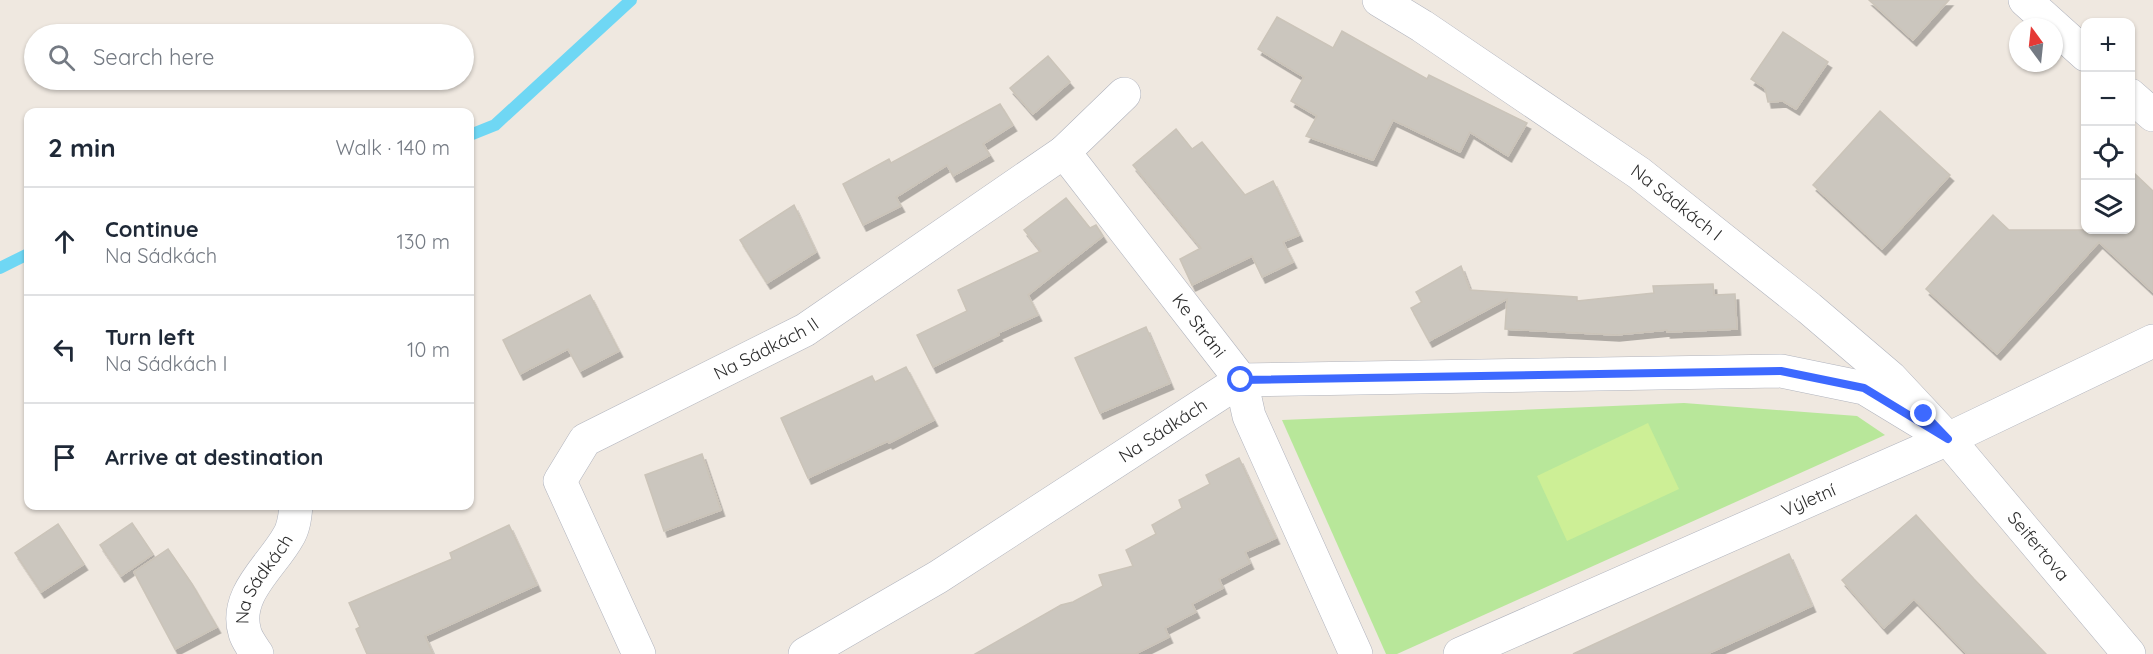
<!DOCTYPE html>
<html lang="en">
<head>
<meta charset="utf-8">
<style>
  body { margin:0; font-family:Quicksand,sans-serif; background:#f2f2f3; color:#1f2937 }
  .controls { position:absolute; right:18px; top:18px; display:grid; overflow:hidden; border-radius:12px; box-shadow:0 2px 4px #0004 }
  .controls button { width:54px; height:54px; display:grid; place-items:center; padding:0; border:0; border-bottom:2px solid #e0e1e3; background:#fff; color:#1f2937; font:30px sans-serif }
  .compass { position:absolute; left:2009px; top:18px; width:54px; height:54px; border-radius:50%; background:#fff; box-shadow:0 2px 4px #0004; rotate:345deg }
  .stop { position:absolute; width:18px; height:18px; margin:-14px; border:4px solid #3d69ff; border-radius:50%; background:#fff }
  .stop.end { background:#3d69ff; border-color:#fff; box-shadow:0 2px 6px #0008 }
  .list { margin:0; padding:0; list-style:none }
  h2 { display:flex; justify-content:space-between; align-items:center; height:78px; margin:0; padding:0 24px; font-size:26px }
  h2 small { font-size:20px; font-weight:400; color:#747a83 }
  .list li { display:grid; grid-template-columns:39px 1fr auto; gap:18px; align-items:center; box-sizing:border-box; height:108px; padding:0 24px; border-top:2px solid #e0e1e3 }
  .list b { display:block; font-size:22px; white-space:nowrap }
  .list p { margin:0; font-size:20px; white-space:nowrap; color:#747a83 }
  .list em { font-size:20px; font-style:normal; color:#747a83 }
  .icon { flex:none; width:33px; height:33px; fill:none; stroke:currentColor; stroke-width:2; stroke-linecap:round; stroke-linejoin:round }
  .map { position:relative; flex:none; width:2153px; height:654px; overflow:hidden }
  .search { position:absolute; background:#fff; box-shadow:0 2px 4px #0004; left:24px; top:24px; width:450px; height:66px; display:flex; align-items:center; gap:15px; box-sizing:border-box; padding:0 21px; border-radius:33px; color:#747a83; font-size:22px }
  .panel { position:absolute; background:#fff; box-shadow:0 2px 4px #0004; left:24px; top:108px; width:450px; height:402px; border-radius:12px }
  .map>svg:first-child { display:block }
  .green { fill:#b8e79a }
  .pitch { fill:#cdef96 }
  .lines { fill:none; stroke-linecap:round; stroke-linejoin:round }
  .stream { stroke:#6fd7f4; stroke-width:12 }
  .building { fill:#cbc6be; stroke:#cbc4b9; stroke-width:1.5; filter:url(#shadow) }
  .street-casing { stroke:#b0b3bd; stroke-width:34 }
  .street { stroke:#fff; stroke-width:33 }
  .route { stroke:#3d69ff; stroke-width:8 }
  .labels { text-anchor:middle; stroke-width:4.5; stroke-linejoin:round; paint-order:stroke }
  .street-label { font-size:18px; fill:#2d2d2d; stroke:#fff }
</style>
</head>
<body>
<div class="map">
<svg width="2153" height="654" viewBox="0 0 2153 654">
  <defs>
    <filter id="shadow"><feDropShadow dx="3.5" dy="6" stdDeviation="0" flood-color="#0004"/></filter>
  </defs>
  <rect width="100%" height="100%" fill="#efe8e0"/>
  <polygon class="green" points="1684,403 1857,416 1885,435 1397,654 1386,654 1282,420"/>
  <polygon class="pitch" points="1648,423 1679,489 1567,541 1537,476"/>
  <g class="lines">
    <g class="stream">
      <polyline points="470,135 495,125 631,0"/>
      <polyline points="0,268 28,254"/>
    </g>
  </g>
  <g class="building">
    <polygon points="1869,0 1949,0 1913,40"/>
    <polygon points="1277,17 1333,48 1342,31 1427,79 1429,75 1527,123 1508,156 1470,132 1460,152 1393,120 1373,160 1306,136 1317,116 1291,101 1304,77 1258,49"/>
    <polygon points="1783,32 1828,62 1796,109 1783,101 1768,102 1765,88 1751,79"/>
    <polygon points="1048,56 1070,82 1033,114 1010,88"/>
    <polygon points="1000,104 1013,125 983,144 990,155 953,176 947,165 896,197 901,206 863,225 843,184 889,159 891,163"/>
    <polygon points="1880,111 1950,175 1882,249 1813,185"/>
    <polygon points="1176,129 1192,149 1202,142 1245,195 1273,181 1299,235 1283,242 1293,262 1262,277 1252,256 1192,285 1180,259 1201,248 1133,165"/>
    <polygon points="2133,172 2153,191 2153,292 2099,242 1997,354 1926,289 1993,215 2009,230 2130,230 2130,174"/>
    <polygon points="1066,198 1090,228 1096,225 1103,236 1028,295 1038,315 998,333 999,335 933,367 917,335 967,311 958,290 1041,251 1024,230"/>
    <polygon points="794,205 816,252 767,283 740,240"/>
    <polygon points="1461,266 1470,290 1577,297 1577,301 1654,293 1653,286 1713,284 1714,295 1735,294 1737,329 1667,332 1667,330 1616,335 1505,329 1507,299 1429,341 1411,308 1422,302 1416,292"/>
    <polygon points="590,295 619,351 580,371 568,349 520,374 503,340"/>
    <polygon points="1146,327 1170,383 1100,413 1075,358"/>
    <polygon points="906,367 934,420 889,443 888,441 808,478 781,418 872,376 875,382"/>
    <polygon points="702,454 721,510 664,531 645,475"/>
    <polygon points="1239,458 1276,538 1245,552 1250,563 1219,579 1223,588 1192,604 1196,612 1165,628 1169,637 1135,654 975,654 1061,605 1073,602 1103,586 1099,575 1133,566 1126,550 1156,534 1152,525 1182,508 1179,500 1210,484 1206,475"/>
    <polygon points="1916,515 1974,579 2046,654 1967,654 1914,599 1884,628 1842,580"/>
    <polygon points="132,523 153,554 121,576 100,545"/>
    <polygon points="58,524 84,564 41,592 15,553"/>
    <polygon points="509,525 537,585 425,636 433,654 367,654 356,629 360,627 349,603 452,559 450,553"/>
    <polygon points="168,549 192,584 217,627 175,649 134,572"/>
    <polygon points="1789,554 1812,606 1707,654 1573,654"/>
  </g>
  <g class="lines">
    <g class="street-casing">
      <g id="street">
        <path id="s1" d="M1379,0L1422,26L1639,173L1809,308L1891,378L1948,439L2129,654"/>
        <polyline points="2025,0 2086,55"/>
        <polyline points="2130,95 2153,115"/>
        <path id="s2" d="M1064,152L1241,380L1249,416L1356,654"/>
        <path id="s3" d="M257,654C253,648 247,640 245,633C233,595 272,566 288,537C294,528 295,516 296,506"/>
        <path id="s4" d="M639,654L560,481L585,440L805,330L1064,152L1124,94"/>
        <path id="s5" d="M805,654L938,577L1241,380L1781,371L1864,388L1948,439"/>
        <path id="s6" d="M1460,654L1948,439L2153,341"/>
      </g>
    </g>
    <use href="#street" class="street"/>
  </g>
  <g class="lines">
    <polyline class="route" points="1241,380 1781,371 1864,388 1948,439 1924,414"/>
  </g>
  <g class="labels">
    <g class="street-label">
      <text dy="6" stroke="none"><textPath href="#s1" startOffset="360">Na Sádkách I</textPath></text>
      <text dy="6" stroke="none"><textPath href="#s2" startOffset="220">Ke Stráni</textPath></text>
      <text dy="6" stroke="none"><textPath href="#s4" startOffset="441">Na Sádkách II</textPath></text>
      <text dy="6" stroke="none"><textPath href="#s5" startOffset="422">Na Sádkách</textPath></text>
      <text dy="6" stroke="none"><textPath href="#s6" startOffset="381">Výletní</textPath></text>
      <text dy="6" stroke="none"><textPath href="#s1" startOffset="861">Seifertova</textPath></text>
      <text dy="6" stroke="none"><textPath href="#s3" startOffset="84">Na Sádkách</textPath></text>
    </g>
  </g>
</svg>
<div class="controls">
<button>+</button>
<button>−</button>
<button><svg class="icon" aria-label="locate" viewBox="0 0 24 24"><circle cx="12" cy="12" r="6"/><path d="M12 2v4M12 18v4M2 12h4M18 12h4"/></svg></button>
<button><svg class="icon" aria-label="layers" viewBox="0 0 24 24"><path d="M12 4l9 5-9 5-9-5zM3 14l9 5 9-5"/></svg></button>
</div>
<svg class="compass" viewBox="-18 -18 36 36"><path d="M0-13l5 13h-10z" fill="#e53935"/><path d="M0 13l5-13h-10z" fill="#747a83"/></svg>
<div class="stop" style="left:1241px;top:380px"></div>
<div class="stop end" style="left:1924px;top:414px"></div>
<div class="search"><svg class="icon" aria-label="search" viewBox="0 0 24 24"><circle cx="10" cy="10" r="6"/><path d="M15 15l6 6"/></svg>Search here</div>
<section class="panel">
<h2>2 min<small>Walk · 140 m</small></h2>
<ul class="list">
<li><svg class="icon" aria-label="ahead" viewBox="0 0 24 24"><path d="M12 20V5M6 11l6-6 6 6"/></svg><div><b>Continue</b><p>Na Sádkách</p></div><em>130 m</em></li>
<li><svg class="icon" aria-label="left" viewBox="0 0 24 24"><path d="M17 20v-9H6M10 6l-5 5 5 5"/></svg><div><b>Turn left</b><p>Na Sádkách I</p></div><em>10 m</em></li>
<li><svg class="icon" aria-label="arrive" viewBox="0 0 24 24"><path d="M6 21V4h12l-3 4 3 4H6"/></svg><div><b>Arrive at destination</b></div></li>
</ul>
</section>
</div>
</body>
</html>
